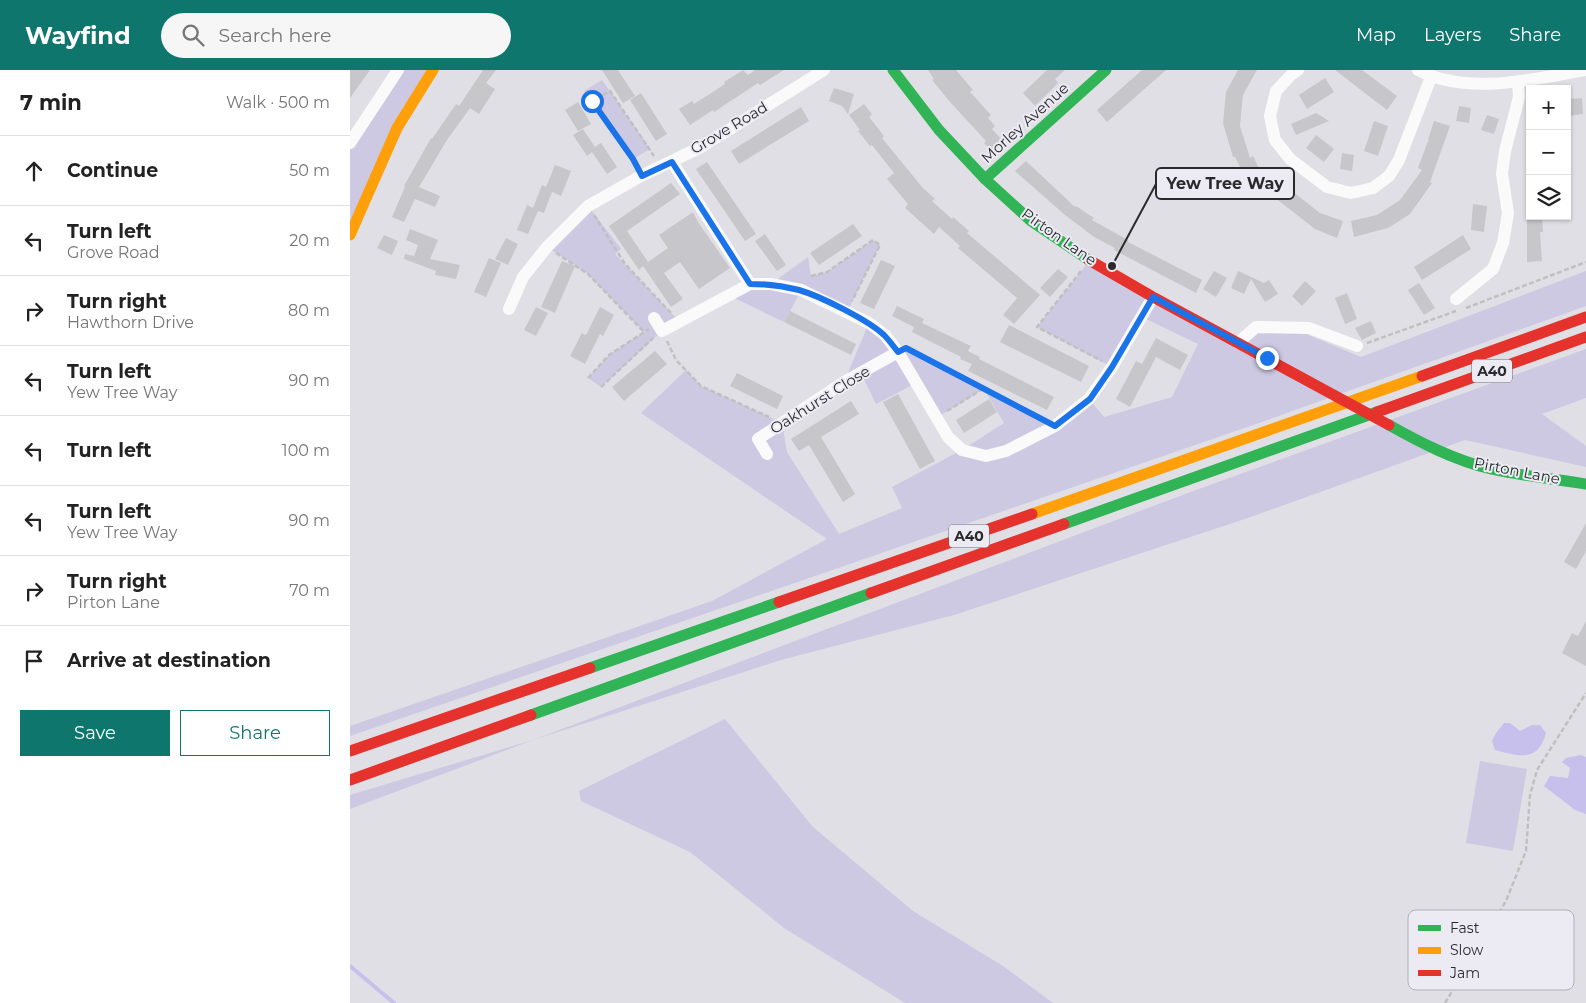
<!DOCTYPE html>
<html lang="en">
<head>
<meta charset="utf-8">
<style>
  body { margin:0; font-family:Montserrat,sans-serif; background:#f6f6f6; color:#222 }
  .controls { position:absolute; right:15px; top:15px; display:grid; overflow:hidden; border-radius:0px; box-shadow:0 1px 4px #0004 }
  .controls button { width:45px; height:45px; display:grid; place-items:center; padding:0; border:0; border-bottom:1px solid #e0e0e0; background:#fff; color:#222; font:25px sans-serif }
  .stop { position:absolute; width:15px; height:15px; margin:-11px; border:4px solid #1a73e8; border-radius:50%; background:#fff }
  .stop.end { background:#1a73e8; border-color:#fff; box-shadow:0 1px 5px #0008 }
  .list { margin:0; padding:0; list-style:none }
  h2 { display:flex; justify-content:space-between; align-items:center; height:65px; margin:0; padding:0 20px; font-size:21px }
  h2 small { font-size:16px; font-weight:400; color:#767676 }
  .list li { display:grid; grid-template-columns:32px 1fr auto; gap:15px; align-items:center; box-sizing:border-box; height:70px; padding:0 20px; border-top:1px solid #e0e0e0 }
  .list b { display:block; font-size:19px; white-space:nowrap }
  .list p { margin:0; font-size:16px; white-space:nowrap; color:#767676 }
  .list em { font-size:16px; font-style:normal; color:#767676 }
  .actions { display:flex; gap:10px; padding:15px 20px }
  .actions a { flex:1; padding:11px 0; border:1px solid #0f766e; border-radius:0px; text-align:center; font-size:18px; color:#0f766e }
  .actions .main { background:#0f766e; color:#fff }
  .icon { flex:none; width:28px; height:28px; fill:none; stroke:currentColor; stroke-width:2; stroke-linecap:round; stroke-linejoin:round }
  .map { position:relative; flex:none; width:1236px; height:933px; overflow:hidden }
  header { display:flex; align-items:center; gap:30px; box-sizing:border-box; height:70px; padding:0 25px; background:#0f766e; color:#fff }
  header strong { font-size:24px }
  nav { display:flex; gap:28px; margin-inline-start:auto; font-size:18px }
  .search { width:350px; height:45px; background:#f6f6f6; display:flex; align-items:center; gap:12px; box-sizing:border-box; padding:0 18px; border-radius:28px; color:#767676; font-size:19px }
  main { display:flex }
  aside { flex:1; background:#fff }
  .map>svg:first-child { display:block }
  .green { fill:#cdc9e2 }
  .water { fill:#c7c0ed }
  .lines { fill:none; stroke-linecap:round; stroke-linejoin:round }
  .stream { stroke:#c7c0ed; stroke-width:4 }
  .building { fill:#c7c7cb }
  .path { stroke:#c0c0c1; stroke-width:2.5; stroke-dasharray:5 2.5; stroke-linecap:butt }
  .street { stroke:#fafafb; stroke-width:12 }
  .fast { stroke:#30b455; stroke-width:11 }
  .slow { stroke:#ff9f0a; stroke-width:11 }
  .jam { stroke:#e5322d; stroke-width:11 }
  .route { stroke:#1a73e8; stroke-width:6 }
  .labels { text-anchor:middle; stroke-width:4; stroke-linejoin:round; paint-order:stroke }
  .shield { fill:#ecebf4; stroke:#646469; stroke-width:1 }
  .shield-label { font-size:14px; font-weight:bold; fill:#2a2a2d }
  .street-label { font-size:15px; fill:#2a2a2d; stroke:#ecebf4 }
  .key { fill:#ecebf4; stroke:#b2b1b8; stroke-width:1 }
  .key-label { font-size:14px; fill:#2a2a2d }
  .leader { fill:none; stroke:#2a2a2d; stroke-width:2 }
  .callout-dot { fill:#2a2a2d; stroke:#ecebf4; stroke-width:2 }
  .callout { fill:#ecebf4; stroke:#2a2a2d; stroke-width:2 }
  .callout-label { font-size:16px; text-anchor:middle; font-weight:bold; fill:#2a2a2d }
</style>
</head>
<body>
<header>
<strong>Wayfind</strong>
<div class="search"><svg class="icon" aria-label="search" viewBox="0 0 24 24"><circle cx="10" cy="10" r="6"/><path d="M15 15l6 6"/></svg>Search here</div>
<nav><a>Map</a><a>Layers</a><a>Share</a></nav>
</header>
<main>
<aside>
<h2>7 min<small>Walk · 500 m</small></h2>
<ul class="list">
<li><svg class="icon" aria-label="ahead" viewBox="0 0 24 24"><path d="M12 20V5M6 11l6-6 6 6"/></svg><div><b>Continue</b></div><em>50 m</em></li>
<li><svg class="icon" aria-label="left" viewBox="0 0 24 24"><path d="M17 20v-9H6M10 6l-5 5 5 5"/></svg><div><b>Turn left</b><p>Grove Road</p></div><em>20 m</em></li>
<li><svg class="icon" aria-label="right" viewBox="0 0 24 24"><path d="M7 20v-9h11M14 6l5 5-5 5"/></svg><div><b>Turn right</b><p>Hawthorn Drive</p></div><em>80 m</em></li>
<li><svg class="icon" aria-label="left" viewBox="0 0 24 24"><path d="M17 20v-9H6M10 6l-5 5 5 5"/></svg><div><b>Turn left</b><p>Yew Tree Way</p></div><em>90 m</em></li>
<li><svg class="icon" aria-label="left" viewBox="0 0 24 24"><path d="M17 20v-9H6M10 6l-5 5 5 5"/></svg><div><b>Turn left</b></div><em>100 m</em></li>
<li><svg class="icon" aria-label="left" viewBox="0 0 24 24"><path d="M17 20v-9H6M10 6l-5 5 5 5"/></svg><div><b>Turn left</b><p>Yew Tree Way</p></div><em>90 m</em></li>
<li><svg class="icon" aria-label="right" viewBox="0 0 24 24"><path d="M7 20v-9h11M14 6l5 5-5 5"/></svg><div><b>Turn right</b><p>Pirton Lane</p></div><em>70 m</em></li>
<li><svg class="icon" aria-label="arrive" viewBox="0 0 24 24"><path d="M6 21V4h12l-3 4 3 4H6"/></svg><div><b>Arrive at destination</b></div></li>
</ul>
<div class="actions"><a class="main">Save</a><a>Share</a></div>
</aside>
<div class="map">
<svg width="1236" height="933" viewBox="0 0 1236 933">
  <rect width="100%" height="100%" fill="#e0dfe5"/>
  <g class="green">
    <polygon points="49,0 83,0 0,165 0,80"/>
    <polygon points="252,10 300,79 283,89 234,21"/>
    <polygon points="238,136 271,179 265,184 329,251 312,261 251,317 238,308 259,285 294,262 238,204 197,177"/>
    <polygon points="523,170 530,175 497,242 451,221 434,252 378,225 421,214 458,187 461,206 477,202"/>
    <polygon points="740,190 887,272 906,257 956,264 1011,287 1236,201 1236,236 909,353 0,666 0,656 362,531 477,469 291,343 336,300 351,316 432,353 437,382 489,464 552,438 542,417 612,380 654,353 634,319 586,348 566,313 526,334 511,303 494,312 519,253 548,282 556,279 705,356 739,329 754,347 822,327 848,274 792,247 762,297 687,257"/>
    <polygon points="1236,279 1236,328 1192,344 1236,376 1236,397 1115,370 898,448 604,545 431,590 183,670 0,739 0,725 183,670 835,424"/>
    <polygon points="375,649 463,757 563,841 653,896 703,933 555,933 434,858 340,782 231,731 229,721"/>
    <polygon points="1130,691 1177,699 1163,781 1116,773"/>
  </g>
  <g class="water">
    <path d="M1154,653H1160L1170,661L1182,655H1190L1196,663C1188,693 1168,686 1145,680L1142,671L1146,663Z"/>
    <polygon points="1231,685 1236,687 1236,744 1225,740 1194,716 1200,706 1218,708 1220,698 1212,692 1216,688"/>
  </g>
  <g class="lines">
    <polyline class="stream" points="0,896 44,933"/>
  </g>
  <g class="building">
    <polygon points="0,0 20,0 0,28"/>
    <polygon points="133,0 146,0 136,13 145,19 129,44 120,38 97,70 69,117 90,126 85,137 65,129 54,152 42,147 55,117 54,116 81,68 82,69 106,34 109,36"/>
    <polygon points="252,0 268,0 285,26 273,33"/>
    <polygon points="393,0 398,5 405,0 434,0 410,15 408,13 364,42 363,40 340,55 329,39 342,31 344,34 375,14 374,12"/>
    <polygon points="578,0 606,0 623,20 620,22 641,45 638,48 645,56 642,59 652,70 641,80 634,73 636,71 600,32 582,10 584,9"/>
    <polygon points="697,0 715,0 705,9 708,13 685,36 673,23"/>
    <polygon points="792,0 816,0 757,52 747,40"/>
    <polygon points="888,0 907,0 893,25 890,56 900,88 903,86 912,104 915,100 970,143 993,151 987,168 965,159 893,103 885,87 883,87 873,53 876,22"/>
    <polygon points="985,0 1012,0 1047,26 1037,40"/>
    <polygon points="975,8 984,22 957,39 949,25"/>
    <polygon points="484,18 504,24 498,44 492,36 479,31"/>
    <polygon points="291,23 317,64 306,71 280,30"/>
    <polygon points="1232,28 1233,44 1220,46 1218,29"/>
    <polygon points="228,32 241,54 228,61 215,40"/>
    <polygon points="514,34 522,44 519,47 534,66 532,68 572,117 585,129 582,131 602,149 603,147 619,161 617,163 690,225 664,254 653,245 667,228 608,178 610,176 589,157 584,164 555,138 558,134 537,109 544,103 522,75 520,76 508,61 510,60 499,45"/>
    <polygon points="1109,36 1121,38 1119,53 1106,51"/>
    <polygon points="451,37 459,51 389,94 381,81"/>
    <polygon points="966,43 979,51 946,65 941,54"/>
    <polygon points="1137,45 1149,49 1144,64 1131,60"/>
    <polygon points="1024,51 1038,56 1028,86 1014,81"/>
    <polygon points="1084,51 1100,56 1080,112 1082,113 1060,144 1038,158 1004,167 1001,151 1027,145 1050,130 1072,100 1068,98 1078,71 1080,72 1078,70"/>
    <polygon points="233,59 245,77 251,73 267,97 257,104 242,82 237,86 223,65"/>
    <polygon points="966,65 984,79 974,92 956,78"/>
    <polygon points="992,83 1004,85 1002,101 990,99"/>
    <polygon points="676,91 725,137 726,136 744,148 742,150 778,170 778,172 852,210 846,223 764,180 765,178 744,167 715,145 665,101"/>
    <polygon points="357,92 406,164 395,171 346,99"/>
    <polygon points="205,95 221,101 211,126 202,122 194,143 188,141 178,164 167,160 177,135 183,138 192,115 196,117"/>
    <polygon points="321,113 330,124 277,161 298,192 318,178 309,165 343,142 348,152 380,198 349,219 330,192 314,203 333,229 321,237 293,196 289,200 259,156"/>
    <polygon points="1123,134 1137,136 1134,162 1121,160"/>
    <polygon points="1177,146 1192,146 1193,162 1190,162 1192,191 1177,192"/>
    <polygon points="503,154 512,166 469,195 460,183"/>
    <polygon points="60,159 88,170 80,189 110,195 106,209 85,205 86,201 54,189 55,184 64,186 68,175 56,170"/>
    <polygon points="415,164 436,195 427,201 405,171"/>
    <polygon points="34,165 48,171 42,185 27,178"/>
    <polygon points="1113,165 1121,179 1072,210 1064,197"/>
    <polygon points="156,168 168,174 158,195 145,189"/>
    <polygon points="139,188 151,193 136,227 124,222"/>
    <polygon points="531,190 545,196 524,239 510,233"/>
    <polygon points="212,191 225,196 205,243 191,237"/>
    <polygon points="708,199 718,207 700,227 690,218"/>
    <polygon points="864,201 877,208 866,227 853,219"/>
    <polygon points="888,201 914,213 919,210 928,224 915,232 901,209 894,224 881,218"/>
    <polygon points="955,211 966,221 952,236 942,226"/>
    <polygon points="1069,213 1085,238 1074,245 1058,220"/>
    <polygon points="997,223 1007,249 995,254 985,228"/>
    <polygon points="547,236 574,249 572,253 621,276 618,281 630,287 629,289 704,327 697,340 618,301 622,294 610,289 611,287 562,262 564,257 542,246"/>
    <polygon points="186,237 198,243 186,266 174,260"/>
    <polygon points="250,237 264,245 253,266 250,264 235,294 220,286 232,263 236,265"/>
    <polygon points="440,241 506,274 501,285 434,252"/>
    <polygon points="1021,251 1026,263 1012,270 1005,258"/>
    <polygon points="659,255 739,296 731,312 650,272"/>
    <polygon points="806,268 838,285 830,300 806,287 780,337 766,329 786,291 792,294"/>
    <polygon points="305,281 317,294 274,331 262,317"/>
    <polygon points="387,303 433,326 427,339 380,316"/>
    <polygon points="548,324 585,391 570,399 533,332"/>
    <polygon points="639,329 647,342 614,363 606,350"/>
    <polygon points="501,331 509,344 471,367 505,424 493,432 459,375 449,381 441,369"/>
    <polygon points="1236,453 1236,481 1226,499 1214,492"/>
    <polygon points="1236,551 1236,596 1212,583 1222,563 1228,566"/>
  </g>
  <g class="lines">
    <g class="path">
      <polyline points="286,95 242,31 260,21 304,86"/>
      <polyline points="244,145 275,194 321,243"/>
      <polyline points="206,183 238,204 294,262"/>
      <polyline points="731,201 687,257 752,291"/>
      <polyline points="461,206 477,202 523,170 530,175 502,231"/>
      <polyline points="1116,238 1236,192"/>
      <polyline points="317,271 326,290 351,316 419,347"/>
      <polyline points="1017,273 1106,241"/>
      <polyline points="562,281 692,349"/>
      <polyline points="238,308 259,285 299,259"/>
      <polyline points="251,317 303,268"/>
      <polyline points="597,341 634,318"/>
      <polyline points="1095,933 1156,831 1176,781 1180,725 1187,700 1236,623"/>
    </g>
    <g class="street">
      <polyline points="948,0 942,4 926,21 920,46 925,70 940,89 977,117 1001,123 1023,118 1039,106 1049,90 1081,7"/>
      <path d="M1068,0C1117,26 1184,9 1236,0"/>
      <polyline points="0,73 48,0"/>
      <polyline points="322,92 400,214"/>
      <polyline points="1106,229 1143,199 1153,173 1158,143 1152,104 1155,81 1169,27 1168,12"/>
      <polyline points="159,239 173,207 197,177 238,136 291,106 351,77 474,0"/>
      <polyline points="304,248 312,261 400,214 421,214 451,220 519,253 535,265 548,282 598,367 612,380 636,386 656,381 705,356 739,329 762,297 803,227"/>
      <polyline points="888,273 906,257 959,258 1007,276"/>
      <polyline points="417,384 408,369 494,312 548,282"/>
    </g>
    <g class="fast">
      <polyline points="543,0 589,60 635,109 681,151 739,190"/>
      <polyline points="635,109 756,0"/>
      <path d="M1039,355C1071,373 1104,390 1141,399C1172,406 1205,409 1236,414"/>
      <polyline points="714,454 1027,342"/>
      <polyline points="240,598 429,532"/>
      <polyline points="181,645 521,523"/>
    </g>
    <g class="slow">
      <polyline points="0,165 47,58 83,0"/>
      <polyline points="682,444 1072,306"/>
    </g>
    <g class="jam">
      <polyline points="739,190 803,227 1039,355"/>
      <polyline points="1072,306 1236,247"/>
      <polyline points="1027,342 1236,267"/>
      <polyline points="521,523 714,454"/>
      <polyline points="429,532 682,444"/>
      <polyline points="0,681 240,598"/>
      <polyline points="0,710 181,645"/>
    </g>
  </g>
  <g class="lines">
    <path class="route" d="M242,31L283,89L292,106L322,92L400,214C417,214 433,216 449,220C470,226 518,250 534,265C539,270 544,277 548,282L556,278L705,356L740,329L762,297L803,227L917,288"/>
  </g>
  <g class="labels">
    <g class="shield">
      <rect x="1122" y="289.5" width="40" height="23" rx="4"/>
      <rect x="599" y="454.5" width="40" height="23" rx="4"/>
    </g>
    <g class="shield-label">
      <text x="1142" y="306">A40</text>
      <text x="619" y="471">A40</text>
    </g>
    <g class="street-label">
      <text transform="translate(675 53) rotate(-42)" y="5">Morley Avenue</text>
      <text transform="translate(379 58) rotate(-31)" y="5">Grove Road</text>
      <text transform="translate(709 167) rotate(35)" y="5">Pirton Lane</text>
      <text transform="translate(470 330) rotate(-32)" y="5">Oakhurst Close</text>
      <text transform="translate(1167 401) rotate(11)" y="5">Pirton Lane</text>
    </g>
  </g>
  <rect x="1058" y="840" width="166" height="80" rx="8" class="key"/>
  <rect x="1068" y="855" width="23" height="6" fill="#30b455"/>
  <rect x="1068" y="877" width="23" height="7" fill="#ff9f0a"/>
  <rect x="1068" y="900" width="23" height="6" fill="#e5322d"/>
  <g class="key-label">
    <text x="1100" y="863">Fast</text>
    <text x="1100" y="885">Slow</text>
    <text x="1100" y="908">Jam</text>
  </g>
  <path class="leader" d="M762 196L806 114"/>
  <circle class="callout-dot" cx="762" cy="196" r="5"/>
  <rect class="callout" x="806" y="98" width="138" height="31" rx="5"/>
  <g class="callout-label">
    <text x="875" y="119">Yew Tree Way</text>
  </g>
</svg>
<div class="controls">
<button>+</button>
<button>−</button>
<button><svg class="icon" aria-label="layers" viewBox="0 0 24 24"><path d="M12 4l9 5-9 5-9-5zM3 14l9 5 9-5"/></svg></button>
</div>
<div class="stop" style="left:242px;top:31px"></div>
<div class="stop end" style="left:917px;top:288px"></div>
</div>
</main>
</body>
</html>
